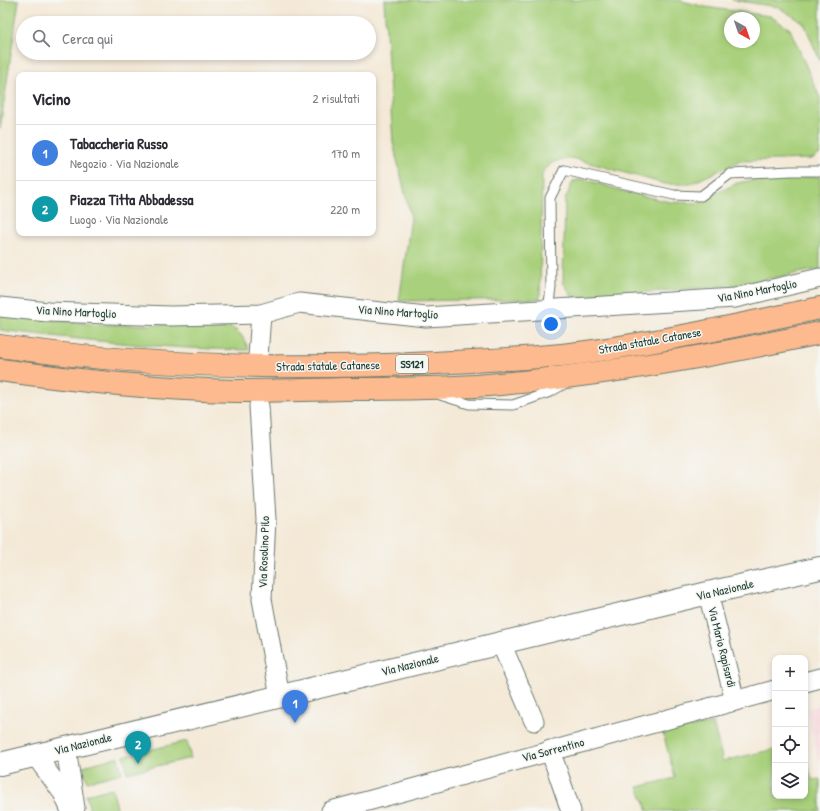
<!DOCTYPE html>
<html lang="it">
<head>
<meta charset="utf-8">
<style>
  body { margin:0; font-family:"Patrick Hand",sans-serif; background:#f7f7f7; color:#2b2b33 }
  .controls { position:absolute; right:12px; bottom:12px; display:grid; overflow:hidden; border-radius:8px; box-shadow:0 2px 6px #0003 }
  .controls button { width:36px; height:36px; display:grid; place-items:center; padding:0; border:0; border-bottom:1px solid #e1e1e2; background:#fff; color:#2b2b33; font:20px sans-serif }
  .compass { position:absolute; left:724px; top:12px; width:36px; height:36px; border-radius:50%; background:#fff; box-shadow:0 2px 6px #0003; rotate:140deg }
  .you { position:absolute; left:551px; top:324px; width:14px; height:14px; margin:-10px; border:3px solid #fff; border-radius:50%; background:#1a73e8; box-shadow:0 0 0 6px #1a73e833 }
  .badge { display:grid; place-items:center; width:26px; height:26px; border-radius:50%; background:#c8321e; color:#fff; font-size:13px; font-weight:700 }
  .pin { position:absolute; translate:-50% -33px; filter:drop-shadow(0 1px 2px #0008) }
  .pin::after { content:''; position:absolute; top:21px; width:14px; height:12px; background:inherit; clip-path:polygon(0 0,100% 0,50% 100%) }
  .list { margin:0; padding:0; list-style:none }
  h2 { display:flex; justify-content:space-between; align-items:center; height:52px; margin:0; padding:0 16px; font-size:17px }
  h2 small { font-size:13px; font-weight:400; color:#7c7c81 }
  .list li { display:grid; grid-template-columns:26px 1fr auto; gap:12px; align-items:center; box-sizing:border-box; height:56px; padding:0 16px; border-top:1px solid #e1e1e2 }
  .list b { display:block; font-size:15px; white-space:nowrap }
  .list p { margin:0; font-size:13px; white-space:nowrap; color:#7c7c81 }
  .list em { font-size:13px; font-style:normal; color:#7c7c81 }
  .icon { flex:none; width:22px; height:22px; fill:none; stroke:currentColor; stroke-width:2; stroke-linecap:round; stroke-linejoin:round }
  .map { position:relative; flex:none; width:820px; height:811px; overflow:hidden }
  .search { position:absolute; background:#fff; box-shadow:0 2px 6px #0003; left:16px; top:16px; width:360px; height:44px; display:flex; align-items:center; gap:10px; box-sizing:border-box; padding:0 14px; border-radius:22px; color:#7c7c81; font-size:15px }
  .panel { position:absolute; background:#fff; box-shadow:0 2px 6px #0003; left:16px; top:72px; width:360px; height:164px; border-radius:8px }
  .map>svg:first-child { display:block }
  .built { fill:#f6cfd5 }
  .green { fill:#a9d07b; stroke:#648658; fill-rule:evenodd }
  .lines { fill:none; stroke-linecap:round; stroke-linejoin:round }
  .service-casing { stroke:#6a796d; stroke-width:11 }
  .minor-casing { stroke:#6a796d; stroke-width:21 }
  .tertiary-casing { stroke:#6a796d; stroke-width:24 }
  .primary-casing { stroke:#6a796d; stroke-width:24 }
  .service { stroke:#fff; stroke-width:9 }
  .minor { stroke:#fff; stroke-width:19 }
  .tertiary { stroke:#fff; stroke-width:22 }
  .primary { stroke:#fcba8e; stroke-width:22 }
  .labels { text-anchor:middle; stroke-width:3; stroke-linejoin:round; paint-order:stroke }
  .shield { fill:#f6f6f2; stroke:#60746d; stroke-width:1 }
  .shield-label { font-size:11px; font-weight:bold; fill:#1f3d34 }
  .street-label { font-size:12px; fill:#1f3d34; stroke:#f6f6f2 }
</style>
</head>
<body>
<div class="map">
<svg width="820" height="811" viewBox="0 0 820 811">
  <rect width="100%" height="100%" fill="#f6f6f2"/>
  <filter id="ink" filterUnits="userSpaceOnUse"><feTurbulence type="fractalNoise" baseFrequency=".025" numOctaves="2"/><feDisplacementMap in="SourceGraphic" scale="8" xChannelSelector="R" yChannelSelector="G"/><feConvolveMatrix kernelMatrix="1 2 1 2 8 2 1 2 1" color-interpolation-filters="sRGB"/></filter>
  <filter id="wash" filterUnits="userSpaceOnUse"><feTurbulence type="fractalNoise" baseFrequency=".012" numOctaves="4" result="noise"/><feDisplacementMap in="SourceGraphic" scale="16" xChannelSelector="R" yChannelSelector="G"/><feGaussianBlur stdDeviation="0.9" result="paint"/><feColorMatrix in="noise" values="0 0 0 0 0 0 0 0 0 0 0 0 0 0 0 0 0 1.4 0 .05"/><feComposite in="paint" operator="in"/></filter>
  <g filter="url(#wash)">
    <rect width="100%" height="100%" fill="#f4e9d7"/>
    <polygon class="built" points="820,705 820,765 806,709"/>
    <g class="green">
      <polygon points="0,0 19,0 0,129"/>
      <path d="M384,0H678L705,7L770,16L790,29L820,98V154L812,159L740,161L690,184H665L572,158L553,162L542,173L540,299L399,301L411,218L393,143ZM730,18H754V42H730Z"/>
      <polygon points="732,0 820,0 820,61 804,23 778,7"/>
      <polygon points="775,176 820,177 820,269 736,285 573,298 563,282 565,200 573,181 584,179 626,192 670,202 697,203 737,183"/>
      <path d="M0,315L102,325L216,324C237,328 240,330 249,350C164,349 84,340 0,330Z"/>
      <polygon points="713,723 723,761 775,749 775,796 805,796 805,754 812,780 820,779 820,811 648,811 638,787 675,778 663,733"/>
      <polygon points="187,741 191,758 127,773 124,756"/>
      <polygon points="118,757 122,773 87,782 83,766"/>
      <polygon points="112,788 118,811 90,811 86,795"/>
    </g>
  </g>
  <g filter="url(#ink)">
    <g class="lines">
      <g class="service-casing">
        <g id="service">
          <polyline points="548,310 551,288 550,198 564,170 674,195 701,196 730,174 791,171 820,171"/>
          <polyline points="440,395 469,404 513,405 550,392 566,383"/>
        </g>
      </g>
      <g class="minor-casing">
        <g id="minor">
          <polyline points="0,307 48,312 171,316 261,314 299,303 426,317 735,298 820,278"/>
          <polyline points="258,357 261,314"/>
          <polyline points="259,406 266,519 262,599 280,697"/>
          <polyline points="708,593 735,701"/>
          <polyline points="501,643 534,721"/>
          <polyline points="805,682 820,678"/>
          <polyline points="66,748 75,808"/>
          <polyline points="550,750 571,811"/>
          <polyline points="35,755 63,793 71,811"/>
          <polyline points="331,811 775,690"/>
        </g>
      </g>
      <g class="tertiary-casing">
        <polyline id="tertiary" points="0,764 708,593 820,568"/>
      </g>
      <g class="primary-casing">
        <g id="primary">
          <path d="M0,346C144,367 289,370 435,363C483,360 532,359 579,353C660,342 740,325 820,308"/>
          <path d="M0,370C78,381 157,389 235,391C271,391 307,390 343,389C392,389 440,389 488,385C599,376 711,356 820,333"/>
        </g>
      </g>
      <use href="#service" class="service"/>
      <use href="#minor" class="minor"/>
      <use href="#tertiary" class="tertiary"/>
      <use href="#primary" class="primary"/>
    </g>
  </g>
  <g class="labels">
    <rect class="shield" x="396" y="355" width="32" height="18" rx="3"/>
    <g class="shield-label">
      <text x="412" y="368">SS121</text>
    </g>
    <g class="street-label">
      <text transform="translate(757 291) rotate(-11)" y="4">Via Nino Martoglio</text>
      <text transform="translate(76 312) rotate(3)" y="4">Via Nino Martoglio</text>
      <text transform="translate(398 312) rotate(4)" y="4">Via Nino Martoglio</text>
      <text transform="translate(650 341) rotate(-10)" y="4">Strada statale Catanese</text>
      <text transform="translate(328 366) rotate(-1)" y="4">Strada statale Catanese</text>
      <text transform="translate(264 552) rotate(-88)" y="4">Via Rosolino Pilo</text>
      <text transform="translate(725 590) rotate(-13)" y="4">Via Nazionale</text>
      <text transform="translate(722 647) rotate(76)" y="4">Via Mario Rapisardi</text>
      <text transform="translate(410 665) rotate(-14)" y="4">Via Nazionale</text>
      <text transform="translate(83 744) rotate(-14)" y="4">Via Nazionale</text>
      <text transform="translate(553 750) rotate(-15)" y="4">Via Sorrentino</text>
    </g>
  </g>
</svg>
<div class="controls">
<button>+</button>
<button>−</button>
<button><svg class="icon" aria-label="locate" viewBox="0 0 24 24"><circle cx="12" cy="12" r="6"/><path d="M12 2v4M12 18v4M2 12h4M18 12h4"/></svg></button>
<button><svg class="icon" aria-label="layers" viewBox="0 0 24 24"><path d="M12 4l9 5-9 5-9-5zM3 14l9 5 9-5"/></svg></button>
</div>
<svg class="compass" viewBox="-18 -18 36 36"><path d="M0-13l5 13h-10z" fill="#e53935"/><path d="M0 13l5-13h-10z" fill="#7c7c81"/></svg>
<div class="you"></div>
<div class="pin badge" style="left:295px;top:723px;background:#3f7fe0">1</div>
<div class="pin badge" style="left:138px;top:764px;background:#0f9aa8">2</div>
<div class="search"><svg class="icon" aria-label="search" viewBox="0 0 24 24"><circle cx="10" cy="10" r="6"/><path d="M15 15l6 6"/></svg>Cerca qui</div>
<section class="panel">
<h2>Vicino<small>2 risultati</small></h2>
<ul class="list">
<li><span class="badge" style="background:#3f7fe0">1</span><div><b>Tabaccheria Russo</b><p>Negozio · Via Nazionale</p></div><em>170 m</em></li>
<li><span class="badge" style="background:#0f9aa8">2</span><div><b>Piazza Titta Abbadessa</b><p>Luogo · Via Nazionale</p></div><em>220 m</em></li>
</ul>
</section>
</div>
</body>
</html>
